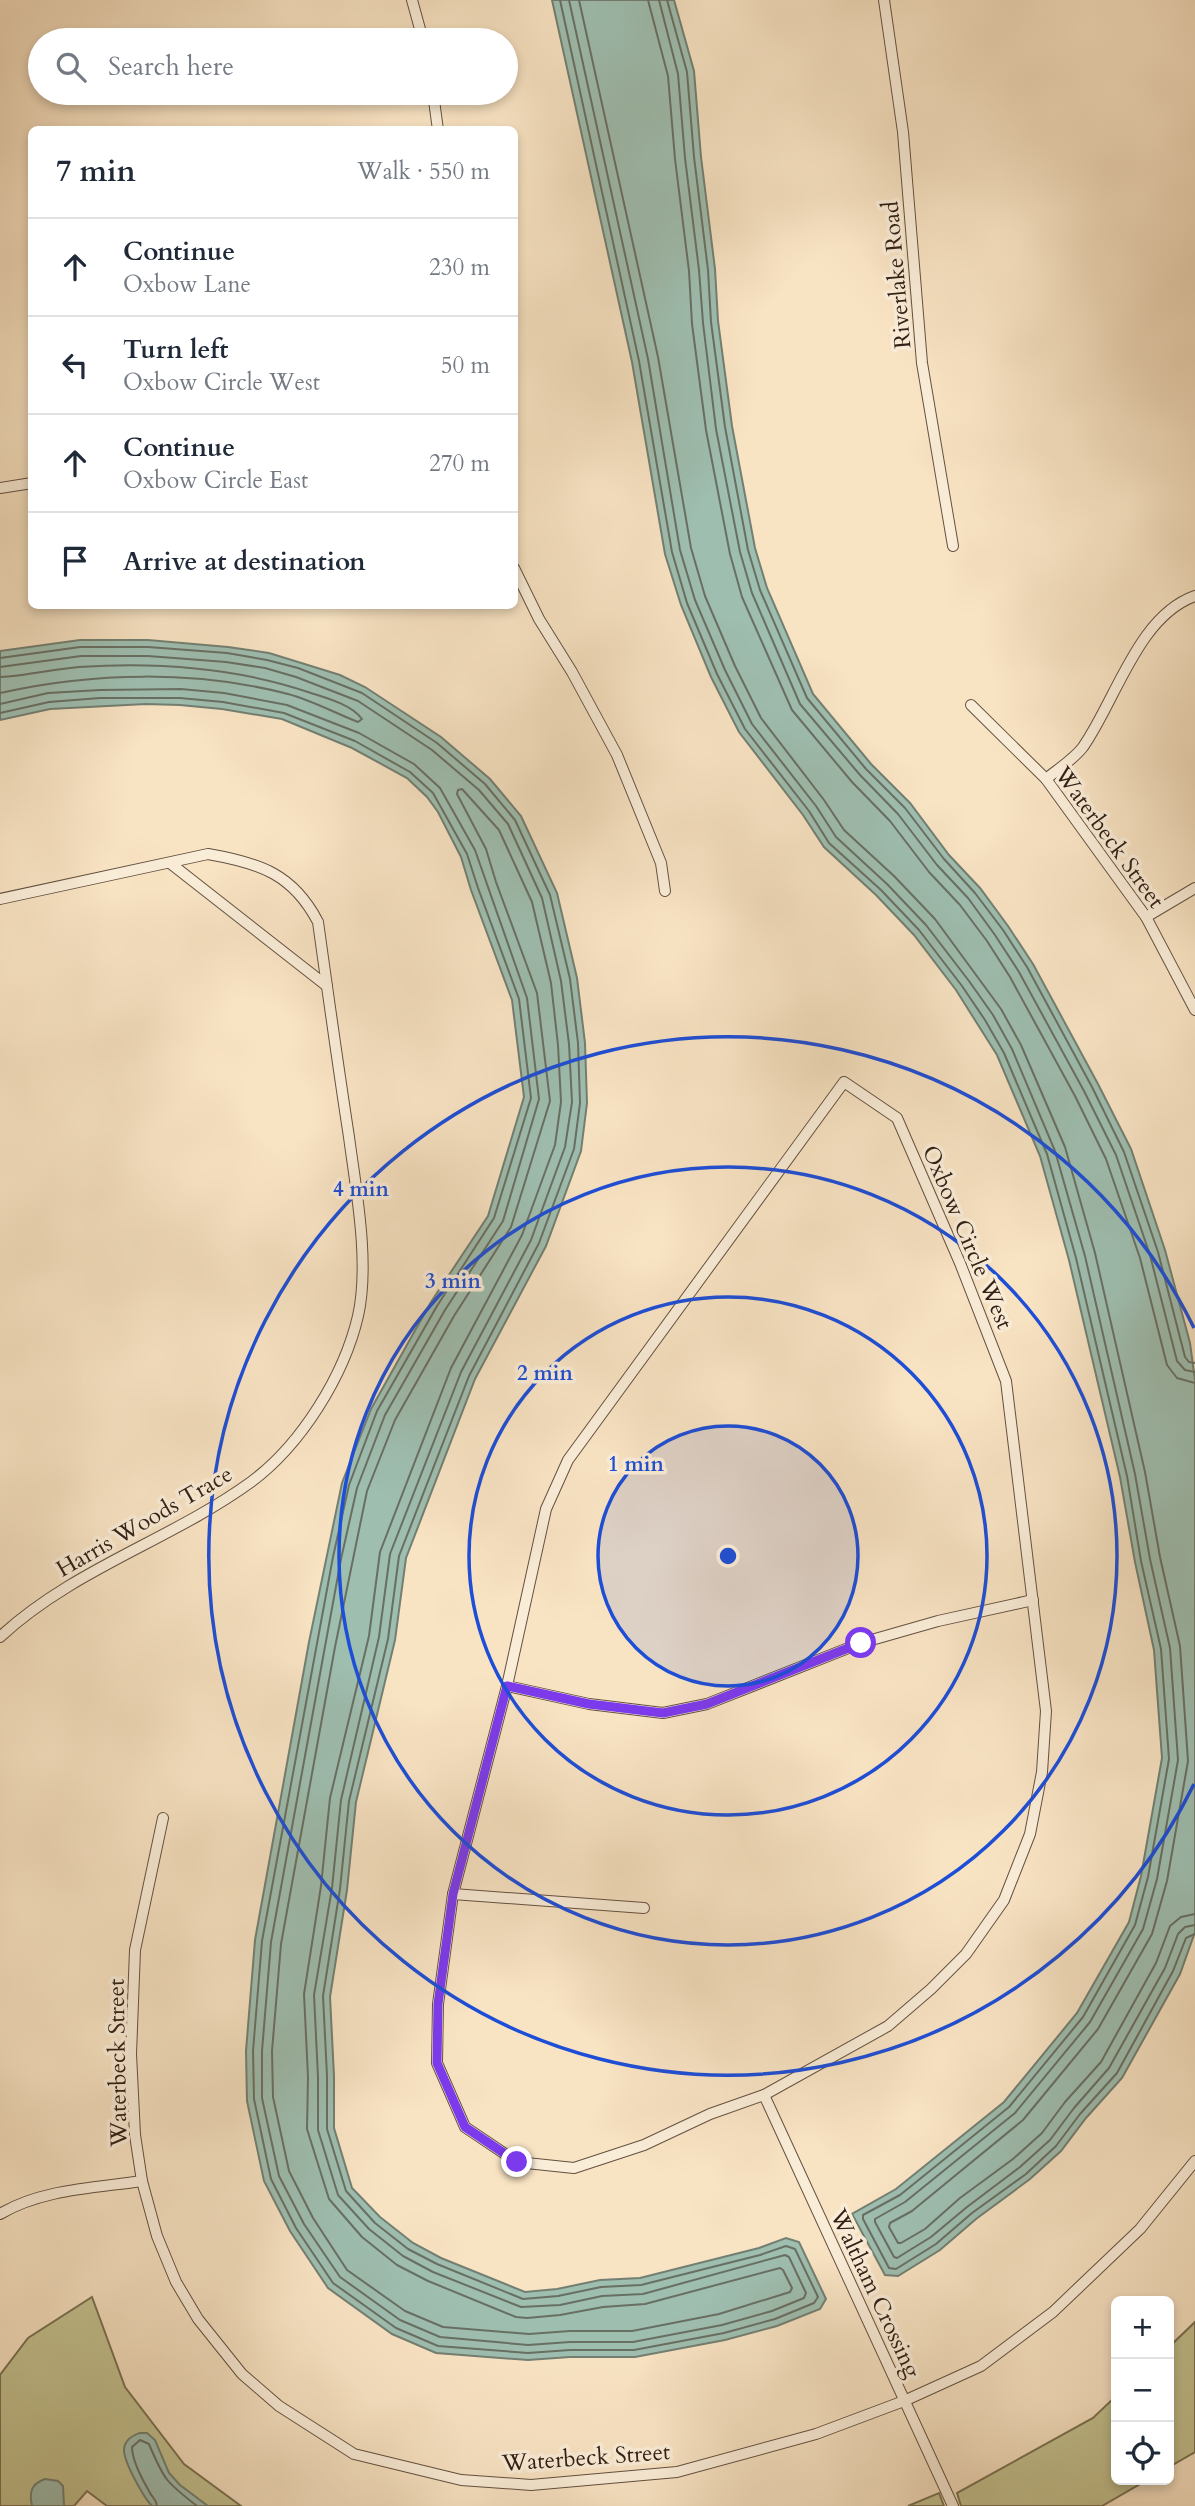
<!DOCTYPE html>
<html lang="en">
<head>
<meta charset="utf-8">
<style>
  body { margin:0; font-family:Cardo,serif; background:#f2f2f3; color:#1f2937 }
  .controls { position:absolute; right:21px; bottom:21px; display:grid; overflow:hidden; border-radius:10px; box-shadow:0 4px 10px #0003 }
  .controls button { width:63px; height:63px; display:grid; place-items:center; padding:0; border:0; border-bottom:2px solid #e0e1e3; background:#fff; color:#1f2937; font:35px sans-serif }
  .stop { position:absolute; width:21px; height:21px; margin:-16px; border:5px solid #7c3aed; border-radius:50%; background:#fff }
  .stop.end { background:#7c3aed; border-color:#fff; box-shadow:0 2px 7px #0008 }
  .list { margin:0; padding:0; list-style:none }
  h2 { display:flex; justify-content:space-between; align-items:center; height:91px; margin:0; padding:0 28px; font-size:30px }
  h2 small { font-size:23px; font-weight:400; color:#747a83 }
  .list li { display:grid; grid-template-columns:46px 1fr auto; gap:21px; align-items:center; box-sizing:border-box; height:98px; padding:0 28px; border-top:2px solid #e0e1e3 }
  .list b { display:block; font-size:26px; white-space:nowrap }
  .list p { margin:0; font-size:23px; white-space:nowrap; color:#747a83 }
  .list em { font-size:23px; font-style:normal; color:#747a83 }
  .icon { flex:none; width:38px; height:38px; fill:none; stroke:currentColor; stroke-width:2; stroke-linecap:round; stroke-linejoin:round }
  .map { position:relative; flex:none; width:1195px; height:2506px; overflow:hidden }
  .search { position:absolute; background:#fff; box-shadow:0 4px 10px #0003; left:28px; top:28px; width:490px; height:77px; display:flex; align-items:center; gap:18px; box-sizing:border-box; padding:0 24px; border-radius:38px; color:#747a83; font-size:26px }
  .panel { position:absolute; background:#fff; box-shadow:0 4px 10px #0003; left:28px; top:126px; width:490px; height:483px; border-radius:10px }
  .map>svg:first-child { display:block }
  .green { fill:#c3c290; stroke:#7a7153; stroke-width:2 }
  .water { fill:#9ebeb0; stroke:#737f72; stroke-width:2 }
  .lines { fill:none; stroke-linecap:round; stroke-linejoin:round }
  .shore { stroke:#686f63; stroke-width:2 }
  .street-casing { stroke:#645141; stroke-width:12 }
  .street { stroke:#faedd8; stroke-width:10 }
  .route { stroke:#7c3aed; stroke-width:9 }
  .ring { fill:none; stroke:#1d4ed8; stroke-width:3.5 }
  .labels { text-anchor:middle; stroke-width:7; stroke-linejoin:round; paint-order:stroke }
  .street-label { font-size:23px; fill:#322016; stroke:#faedd8 }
  .centre { fill:#1d4ed8; stroke:#faedd8; stroke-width:3.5 }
  .ring-label { font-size:21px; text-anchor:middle; font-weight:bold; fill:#1d4ed8; stroke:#faedd8; stroke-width:7; stroke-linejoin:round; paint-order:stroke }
</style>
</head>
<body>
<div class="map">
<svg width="1195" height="2506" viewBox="0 0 1195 2506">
  <rect width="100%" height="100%" fill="#f8e3c3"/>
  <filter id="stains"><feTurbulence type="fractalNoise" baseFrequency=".00286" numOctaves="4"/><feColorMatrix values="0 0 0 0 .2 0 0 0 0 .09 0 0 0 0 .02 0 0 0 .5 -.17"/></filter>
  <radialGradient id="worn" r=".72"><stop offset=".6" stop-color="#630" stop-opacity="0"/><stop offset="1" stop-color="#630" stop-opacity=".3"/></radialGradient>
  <g class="green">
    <polygon points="92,2297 125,2387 184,2464 241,2506 107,2506 87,2491 74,2506 0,2506 0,2375 28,2338"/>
    <polygon points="1195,2322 1195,2452 1169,2467 1169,2347"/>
    <polygon points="1116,2396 1116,2480 1147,2480 1102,2506 961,2506 957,2493 1093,2418"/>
    <polygon points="939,2493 944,2506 908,2506"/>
  </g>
  <g class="water">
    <polygon points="552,0 674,0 694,71 701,157 715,269 718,321 732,426 755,548 767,588 813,694 871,764 910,803 949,855 980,888 1008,926 1033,964 1098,1084 1131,1149 1165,1250 1190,1343 1195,1380 1195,1932 1180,1974 1122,2078 1086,2118 1061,2151 1030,2179 976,2219 940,2250 898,2276 885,2275 852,2214 896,2189 1004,2102 1077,2013 1129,1922 1141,1876 1162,1758 1154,1650 1135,1562 1120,1477 1069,1260 1040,1156 997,1055 956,990 914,935 876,895 824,847 803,815 739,732 711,677 681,605 665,554 632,362"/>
    <polygon points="80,640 148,640 228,647 269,653 340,675 365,687 441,737 490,779 521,816 557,893 577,978 585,1043 587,1103 581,1151 546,1246 475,1379 406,1558 395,1640 356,1802 347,1890 330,1997 334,2076 334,2128 352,2188 380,2217 413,2243 441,2258 525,2292 557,2289 600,2280 640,2278 759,2248 786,2238 799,2242 826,2299 820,2309 777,2326 725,2340 635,2357 570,2357 528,2360 436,2353 392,2334 328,2288 290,2231 264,2181 247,2101 246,2051 255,1940 309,1642 342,1483 371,1409 431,1302 488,1216 524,1097 512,1000 471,890 461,857 438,812 427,797 407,778 352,748 282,719 222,709 180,705 146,704 50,709 0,720 0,651"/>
    <path d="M140,2433H147L155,2440L169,2473L180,2485L208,2506H152C144,2498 123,2461 124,2449C125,2440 133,2435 140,2433Z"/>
    <path d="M45,2479L58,2481L63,2486L64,2506H32C29,2492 31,2484 45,2479Z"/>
  </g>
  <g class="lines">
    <g class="shore">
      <polyline points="560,0 639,361 672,552 687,603 717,674 745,729 809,811 829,843 881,890 919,930 962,986 985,1020 1004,1053 1047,1154 1076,1258 1127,1476 1141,1561 1161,1649 1169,1759 1148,1877 1135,1925 1083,2017 1009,2107 900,2195 863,2215 863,2219 889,2268 896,2269 936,2244 972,2213 1026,2174 1056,2146 1080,2114 1117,2073 1173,1971 1186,1938 1195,1934"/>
      <polyline points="569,0 648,359 680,550 695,600 725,670 752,724 816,806 836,837 887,884 926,925 969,981 993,1015 1012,1049 1055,1151 1085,1256 1135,1474 1150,1559 1170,1648 1178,1760 1157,1879 1143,1929 1090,2022 1015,2113 905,2202 875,2219 875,2222 894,2257 897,2258 931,2237 967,2207 1020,2167 1050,2140 1074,2108 1109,2068 1165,1968 1178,1934 1185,1927 1195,1925"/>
      <polyline points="579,0 658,357 691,548 705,596 735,666 761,718 824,800 844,830 894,876 935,919 1001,1009 1021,1045 1065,1147 1095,1253 1145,1472 1160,1557 1180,1646 1188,1761 1167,1881 1152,1934 1098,2029 1023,2120 912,2211 890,2223 889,2227 898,2243 901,2243 925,2229 960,2198 1013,2159 1042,2133 1065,2102 1101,2062 1156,1963 1170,1926 1181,1917 1195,1914"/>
      <polyline points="648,0 668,76 675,159 689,271 692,324 706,430 730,554 742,597 792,710 852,782 890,821 929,872 960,905 987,941 1010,977 1075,1096 1106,1159 1140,1258 1167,1365 1177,1378 1195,1383"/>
      <polyline points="659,0 678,74 685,158 699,270 703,323 716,429 740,552 752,593 800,704 860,775 898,814 937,865 968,898 995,935 1019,972 1084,1091 1116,1155 1150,1255 1177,1361 1185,1370 1195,1372"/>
      <polyline points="667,0 687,72 694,157 708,270 711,322 725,427 748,550 760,590 807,698 866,769 905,808 944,859 975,893 1003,930 1027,967 1092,1087 1124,1152 1158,1252 1185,1357 1189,1362 1195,1363"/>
      <polyline points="0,658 80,647 148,647 227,653 267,660 298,668 362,693 437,743 485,784 515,820 550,895 570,979 578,1043 580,1103 574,1149 539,1243 469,1376 399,1556 388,1639 349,1801 340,1889 323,1996 327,2076 327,2129 346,2191 375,2223 408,2249 437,2264 523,2299 558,2296 601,2287 641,2285 760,2255 786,2246 795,2249 818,2297 814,2303 775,2319 724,2333 634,2350 570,2350 528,2353 438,2346 396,2328 333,2283 296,2228 271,2179 254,2099 253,2051 262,1941 333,1557 349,1485 377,1411 437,1306 494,1218 531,1098 519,999 478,888 467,854 433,793 410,772 355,741 284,713 223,702 180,698 100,698 49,702 0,713"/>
      <polyline points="0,667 81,656 148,656 226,662 265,668 296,677 358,701 432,750 479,790 508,824 542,898 561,981 569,1044 572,1102 565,1147 531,1240 461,1372 390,1554 379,1637 341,1800 332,1888 314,1995 318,2077 318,2130 338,2195 369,2229 403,2256 433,2272 521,2307 560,2305 602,2296 643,2294 785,2255 789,2257 806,2293 804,2298 772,2311 722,2325 633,2342 570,2342 528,2345 440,2337 400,2320 340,2277 304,2224 279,2176 262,2098 262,2051 271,1942 341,1559 357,1488 385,1415 445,1310 503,1221 539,1099 527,998 475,850 440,788 414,764 359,733 287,705 224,693 181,689 100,690 48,693 0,704"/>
      <path d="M0,677C26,676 53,669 79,667C155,662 238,668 311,693C327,698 352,705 362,719L358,722C335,713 311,700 288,694C196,670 92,672 0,693"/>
      <polygon points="458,790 462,789 499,830 532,902 551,983 558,1045 561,1102 555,1145 522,1235 451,1368 380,1552 369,1636 330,1798 321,1886 304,1994 308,2077 307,2129 329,2199 362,2237 397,2265 428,2281 516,2317 527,2318 560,2315 603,2307 645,2304 780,2268 783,2270 792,2288 790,2292 719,2314 632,2331 570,2331 529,2334 443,2327 405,2311 347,2270 313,2218 289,2171 273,2097 272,2051 281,1944 335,1647 367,1491 395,1420 454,1316 511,1227 550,1101 537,993 496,882 486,849 457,794"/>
      <path d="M157,2506C156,2498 152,2498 149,2491C142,2479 132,2461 132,2447L140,2440L149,2444C164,2480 166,2482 197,2506"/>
    </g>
    <g class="street-casing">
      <g id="street">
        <polyline points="412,0 423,40"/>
        <polyline points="884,0 903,132 922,363 953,546"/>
        <polyline points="433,93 438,130"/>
        <polyline points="0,488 32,483"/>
        <polyline points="514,568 539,619 572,672 617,755 661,863 665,891"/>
        <polyline points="971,705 1046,779 1146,917 1195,1010"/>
        <path d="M1046,779C1058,769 1074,759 1083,747C1116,700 1138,616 1195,596"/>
        <polyline points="170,863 327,986"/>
        <path d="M0,899L208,854C260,863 293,874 318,922C328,994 338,1066 349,1137C356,1190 370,1263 358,1316C344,1376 301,1445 251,1482C171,1540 73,1569 0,1637"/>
        <polyline points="1146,917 1195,888"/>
        <polygon points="844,1082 897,1118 960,1263 1006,1381 1046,1711 1042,1772 1030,1834 1004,1900 966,1954 931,1989 888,2026 764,2095 710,2114 644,2145 574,2168 517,2162 465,2127 437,2063 438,2004 453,1894 507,1686 546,1509 568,1460"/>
        <polyline points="507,1686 589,1704 663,1713 707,1704 861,1643 938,1621 1033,1600"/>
        <polyline points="163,1818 135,1950 131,2054 135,2135 142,2181 157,2236 176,2282 198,2319 242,2374 279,2406 354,2454 461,2480 531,2485 677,2472 816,2434 904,2401 981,2366 1053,2312 1140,2229 1195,2161"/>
        <polyline points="453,1894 644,1908"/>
        <polyline points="764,2095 953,2506"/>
        <path d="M0,2214C42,2189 95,2188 142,2181"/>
      </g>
    </g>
    <use href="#street" class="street"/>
  </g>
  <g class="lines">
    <polyline class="route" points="517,2162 465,2127 437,2063 438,2004 453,1894 507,1686 589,1704 663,1713 707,1704 861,1643"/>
  </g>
  <circle cx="728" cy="1556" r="130" fill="#1d4ed8" fill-opacity=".12"/>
  <g class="ring">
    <circle cx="728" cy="1556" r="130"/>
    <circle cx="728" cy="1556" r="259"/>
    <circle cx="728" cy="1556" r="389"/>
    <path d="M1194 1784A519 519 0 1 1 1194 1328"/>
  </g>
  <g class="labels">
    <g class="street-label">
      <text transform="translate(896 275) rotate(-95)" y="8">Riverlake Road</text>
      <text transform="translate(1110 837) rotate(54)" y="8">Waterbeck Street</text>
      <text transform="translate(968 1237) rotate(67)" y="8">Oxbow Circle West</text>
      <text transform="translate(144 1521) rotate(-30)" y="8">Harris Woods Trace</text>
      <text transform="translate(117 2063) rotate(-91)" y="8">Waterbeck Street</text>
      <text transform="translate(876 2293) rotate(65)" y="8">Waltham Crossing</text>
      <text transform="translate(586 2457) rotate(-4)" y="8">Waterbeck Street</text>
    </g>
  </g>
  <circle cx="728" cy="1556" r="10" class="centre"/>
  <g class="ring-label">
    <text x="361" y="1196">4 min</text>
    <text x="453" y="1288">3 min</text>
    <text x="545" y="1380">2 min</text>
    <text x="636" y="1471">1 min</text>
  </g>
  <rect width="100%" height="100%" filter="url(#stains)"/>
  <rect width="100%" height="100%" fill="url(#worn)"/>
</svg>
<div class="controls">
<button>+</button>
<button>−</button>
<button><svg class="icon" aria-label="locate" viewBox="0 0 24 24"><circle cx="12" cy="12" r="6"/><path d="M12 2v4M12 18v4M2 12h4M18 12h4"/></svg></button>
</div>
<div class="stop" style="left:861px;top:1643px"></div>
<div class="stop end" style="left:517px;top:2162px"></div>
<div class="search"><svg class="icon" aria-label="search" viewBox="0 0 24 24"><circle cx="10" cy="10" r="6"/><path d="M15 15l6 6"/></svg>Search here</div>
<section class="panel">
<h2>7 min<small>Walk · 550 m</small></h2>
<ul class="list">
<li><svg class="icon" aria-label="ahead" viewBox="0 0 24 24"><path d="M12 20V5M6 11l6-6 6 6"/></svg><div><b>Continue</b><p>Oxbow Lane</p></div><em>230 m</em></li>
<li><svg class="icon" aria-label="left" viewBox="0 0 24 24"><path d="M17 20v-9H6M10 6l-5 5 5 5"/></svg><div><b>Turn left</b><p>Oxbow Circle West</p></div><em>50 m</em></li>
<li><svg class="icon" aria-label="ahead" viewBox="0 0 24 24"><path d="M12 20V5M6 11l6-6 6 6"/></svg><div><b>Continue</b><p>Oxbow Circle East</p></div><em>270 m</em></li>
<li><svg class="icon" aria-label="arrive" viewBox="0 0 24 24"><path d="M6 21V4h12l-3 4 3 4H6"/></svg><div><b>Arrive at destination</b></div></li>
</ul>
</section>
</div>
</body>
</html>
